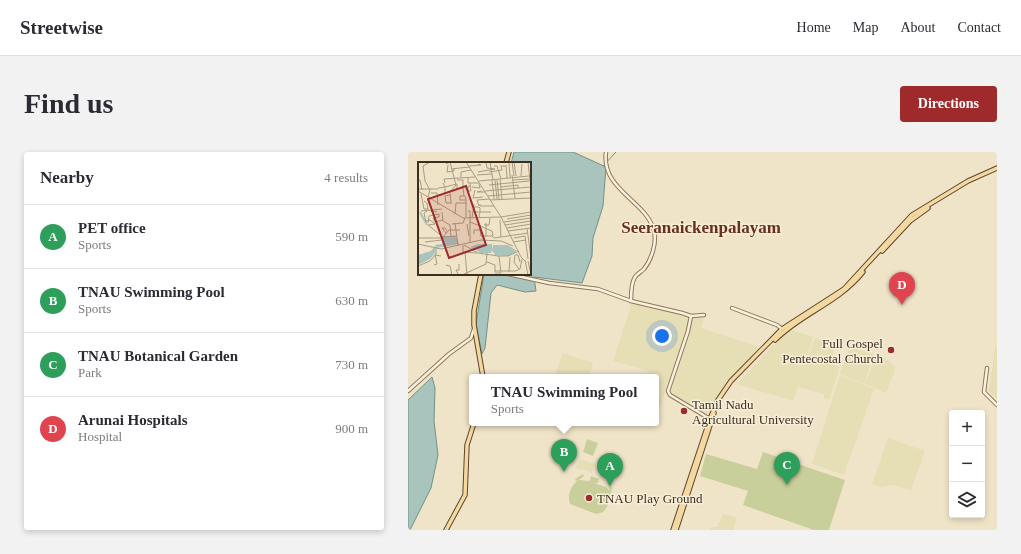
<!DOCTYPE html>
<html lang="en">
<head>
<meta charset="utf-8">
<style>
  body { margin:0; font-family:Georgia,serif; background:#f2f2f3; color:#2b2b33 }
  .controls { position:absolute; right:12px; bottom:12px; display:grid; overflow:hidden; border-radius:4px; box-shadow:0 2px 6px #0003 }
  .controls button { width:36px; height:36px; display:grid; place-items:center; padding:0; border:0; border-bottom:1px solid #e1e1e2; background:#fff; color:#2b2b33; font:20px sans-serif }
  .you { position:absolute; left:254px; top:184px; width:14px; height:14px; margin:-10px; border:3px solid #fff; border-radius:50%; background:#1a73e8; box-shadow:0 0 0 6px #1a73e833 }
  .badge { display:grid; place-items:center; width:26px; height:26px; border-radius:50%; background:#9e2a2b; color:#fff; font-size:13px; font-weight:700 }
  .pin { position:absolute; translate:-50% -33px; filter:drop-shadow(0 1px 2px #0008) }
  .pin::after { content:''; position:absolute; top:21px; width:14px; height:12px; background:inherit; clip-path:polygon(0 0,100% 0,50% 100%) }
  .popup { position:absolute; left:61px; top:222px; width:190px; height:52px; box-sizing:border-box; display:grid; place-content:center; border-radius:4px; background:#fff; filter:drop-shadow(0 1px 3px #0005); font-size:13px; white-space:nowrap; color:#7c7c81 }
  .popup b { font-size:15px; color:#2b2b33 }
  .popup::after { content:''; position:absolute; left:50%; top:100%; margin-left:-8px; border:8px solid transparent; border-top-color:#fff }
  .list { margin:0; padding:0; list-style:none }
  h2 { display:flex; justify-content:space-between; align-items:center; height:52px; margin:0; padding:0 16px; font-size:17px }
  h2 small { font-size:13px; font-weight:400; color:#7c7c81 }
  .list li { display:grid; grid-template-columns:26px 1fr auto; gap:12px; align-items:center; box-sizing:border-box; height:64px; padding:0 16px; border-top:1px solid #e1e1e2 }
  .list b { display:block; font-size:15px; white-space:nowrap }
  .list p { margin:0; font-size:13px; white-space:nowrap; color:#7c7c81 }
  .list em { font-size:13px; font-style:normal; color:#7c7c81 }
  .icon { flex:none; width:22px; height:22px; fill:none; stroke:currentColor; stroke-width:2; stroke-linecap:round; stroke-linejoin:round }
  .map { position:relative; flex:none; width:589px; height:378px; overflow:hidden; border-radius:4px }
  header { display:flex; align-items:center; gap:24px; box-sizing:border-box; height:56px; padding:0 20px; background:#fff; border-bottom:1px solid #e1e1e2 }
  header strong { font-size:19px }
  nav { display:flex; gap:22px; margin-inline-start:auto; font-size:14px }
  .intro { display:flex; align-items:center; justify-content:space-between; box-sizing:border-box; height:96px; padding:0 24px }
  h1 { margin:0; font-size:28px }
  .button { padding:10px 18px; border-radius:4px; background:#9e2a2b; color:#fff; font-size:14px; font-weight:700 }
  main { display:flex; gap:24px; padding:0 24px }
  aside { flex:1; background:#fff; border-radius:4px; box-shadow:0 2px 6px #0003 }
  .map>svg:first-child { display:block }
  .farmland { fill:#e6deb5 }
  .green { fill:#c9cf9b }
  .water { fill:#a9c4bc; stroke:#6f938a }
  .lines { fill:none; stroke-linecap:round; stroke-linejoin:round }
  .stream { stroke:#6f938a; stroke-width:1 }
  .tertiary-casing { stroke:#8d765c; stroke-width:4.5 }
  .primary-casing { stroke:#5b4430; stroke-width:5.5 }
  .tertiary { stroke:#faf1dc; stroke-width:2.5 }
  .primary { stroke:#f3d9a0; stroke-width:3.5 }
  .poi-dot { fill:#9e2a2b; stroke:#f7eed8; stroke-width:1.5 }
  .labels { text-anchor:middle; stroke-width:3; stroke-linejoin:round; paint-order:stroke }
  .poi-label { font-size:13px; fill:#3d2e20; stroke:#f7eed8; text-anchor:start }
  .district-label { font-size:17px; font-weight:bold; fill:#6b2e1e; stroke:#f7eed8 }
  .inset-river { fill:none; stroke:#a9c4bc; stroke-width:2 }
  .inset-road { fill:none; stroke:#a89b85; stroke-width:1 }
  .view { fill:#9e2a2b; fill-opacity:0.15; stroke:#9e2a2b; stroke-width:2 }
  .inset-edge { fill:none; stroke:#3d2e20; stroke-width:2 }
</style>
</head>
<body>
<header>
<strong>Streetwise</strong>
<nav><a>Home</a><a>Map</a><a>About</a><a>Contact</a></nav>
</header>
<div class="intro"><h1>Find us</h1><a class="button">Directions</a></div>
<main>
<aside>
<h2>Nearby<small>4 results</small></h2>
<ul class="list">
<li><span class="badge" style="background:#2e9e5b">A</span><div><b>PET office</b><p>Sports</p></div><em>590 m</em></li>
<li><span class="badge" style="background:#2e9e5b">B</span><div><b>TNAU Swimming Pool</b><p>Sports</p></div><em>630 m</em></li>
<li><span class="badge" style="background:#2e9e5b">C</span><div><b>TNAU Botanical Garden</b><p>Park</p></div><em>730 m</em></li>
<li><span class="badge" style="background:#e0444e">D</span><div><b>Arunai Hospitals</b><p>Hospital</p></div><em>900 m</em></li>
</ul>
</aside>
<div class="map">
<svg width="589" height="378" viewBox="0 0 589 378">
  <rect width="100%" height="100%" fill="#f0e4c8"/>
  <g class="farmland">
    <polygon points="224,151 282,165 248,268 248,225 239,225 241,219 205,209"/>
    <polygon points="296,163 293,176 354,196 317,232 302,263 271,246 262,238 283,164"/>
    <polygon points="381,177 405,185 399,204 366,193"/>
    <polygon points="407,186 428,192 422,212 432,215 421,248 416,247 416,242 390,235 385,249 329,232 365,193 420,211 400,204"/>
    <polygon points="589,186 589,247 579,238 581,237"/>
    <polygon points="442,195 466,202 456,232 432,222"/>
    <polygon points="155,201 185,211 181,225 146,225"/>
    <polygon points="468,203 477,206 488,216 478,241 457,232"/>
    <polygon points="432,223 466,237 436,323 404,312"/>
    <polygon points="480,286 517,299 503,338 486,333 473,335 464,332"/>
    <polygon points="172,307 187,312 184,321 168,316"/>
    <polygon points="315,362 329,365 325,378 302,378 303,375 309,375"/>
  </g>
  <g class="green">
    <polygon points="179,287 190,291 185,304 175,300"/>
    <polygon points="355,300 437,328 421,378 406,378 335,353 340,339 292,324 298,302 349,317"/>
    <path d="M175,322L176,324L171,328L182,329L183,324L191,327L190,331H186L198,335L202,339L199,329L201,332H203C205,338 202,353 195,360L188,362L162,352C159,342 163,334 170,328L168,329L167,327Z"/>
  </g>
  <g class="water">
    <polygon points="106,0 165,0 198,15 195,54 185,86 184,104 174,131 126,125 128,139 117,140 89,133 83,141 77,196 74,202 68,172 76,122 122,122 122,11 103,11"/>
    <polygon points="24,225 27,236 26,269 30,303 23,336 2,378 0,378 0,248"/>
  </g>
  <g class="lines">
    <polyline class="stream" points="195,14 208,0"/>
    <g class="tertiary-casing">
      <g id="tertiary">
        <path d="M198,0C193,37 236,48 245,76C250,88 244,107 236,117C233,120 229,122 227,125C223,131 223,142 223,149"/>
        <polyline points="100,122 141,131 190,137 223,149 274,161 283,164 296,163"/>
        <polyline points="324,156 369,173 374,177"/>
        <polyline points="283,164 280,179 260,239 262,243 302,267"/>
        <polyline points="579,216 576,240 589,253"/>
        <polyline points="0,239 41,202 63,186 66,177"/>
      </g>
    </g>
    <g class="primary-casing">
      <g id="primary">
        <polyline points="98,11 101,0"/>
        <polyline points="474,99 502,69 520,56"/>
        <polyline points="73,122 66,159 66,173 75,225"/>
        <path d="M367,188C395,160 429,152 455,120"/>
        <polyline points="38,378 57,343 59,293 66,271"/>
        <polyline points="265,378 302,267 310,248 323,229 374,177 436,137 504,63 560,29 589,16"/>
        <polyline points="268,378 306,261"/>
      </g>
    </g>
    <use href="#tertiary" class="tertiary"/>
    <use href="#primary" class="primary"/>
  </g>
  <g class="poi-dot">
    <circle cx="483" cy="198" r="4"/>
    <circle cx="276" cy="259" r="4"/>
    <circle cx="181" cy="346" r="4"/>
  </g>
  <g class="labels">
    <g class="poi-label">
      <text x="475" y="196" text-anchor="end">Full Gospel<tspan x="475" dy="15">Pentecostal Church</tspan></text>
      <text x="284" y="257">Tamil Nadu<tspan x="284" dy="15">Agricultural University</tspan></text>
      <text x="189" y="351">TNAU Play Ground</text>
    </g>
    <g class="district-label">
      <text x="293" y="81">Seeranaickenpalayam</text>
    </g>
  </g>
  <g transform="translate(10 10)">
    <rect width="113" height="113" fill="#f0e4c8"/>
    <path d="M38,74L41,82L18,86L17,83L24,82L25,75ZM60,82H74V88L75,83H90L99,89L90,94L77,93L74,88L73,91H63L52,85ZM17,84V91L12,97L0,103V93L13,89Z" fill="#a9c4bc"/>
    <path class="inset-river" d="M2,50L9,63"/>
    <path class="inset-road" d="M48,0L83,55L103,95L107,99M72,0L75,18M91,0L92,15M94,0L96,14M96,0L98,14M110,0L113,28M28,2L32,0L38,23L32,30L33,41M30,3L29,10L36,9V6M88,3L89,16M51,4L63,3L60,2M76,4H79L83,17M33,7L51,5M60,10L77,7L69,6L68,0M71,10L84,8L83,4H88M59,13L74,12M94,13L97,36M103,14L104,2M43,15V10L53,8M50,15V21H61M82,17L84,37M0,18H2L4,28M39,18H45V26M74,18L76,37M77,18L79,37M79,18L81,37M95,18L111,17M61,19L111,14M25,21L27,25L39,22V27L45,26L46,34M27,21L26,17L57,15M52,21L53,29H50V24H52M71,23L111,19M54,25L62,26L61,22M83,25L100,23V26M20,26L27,25V31M0,27H20M57,28L55,36L65,35M0,29L45,56L83,55L113,50M64,29L59,30H67M67,29L112,25M13,31H19L20,43M3,32L6,47H10M32,33L27,34L28,41H34M70,34L113,30M10,35L12,28L7,19L5,4L12,0M48,38H42V34H47L48,37V55M72,38L113,36M62,42V44H76M61,44L59,38L72,37M3,49L10,48L9,41L6,39M50,49H52V80M14,50L13,48L24,47M24,50L25,59L32,63L33,74M37,52L38,41H48M21,55L15,56L17,60L25,58M54,56L56,42M62,56L61,53L62,51V46L61,45H56V50H73M89,57L113,53M82,58L83,75M8,59L12,58L17,62L10,63M8,60L6,51L10,48L19,50M52,60L74,69L75,74M86,60L113,56M10,61L11,54L21,52V55M37,61L40,84M68,61V75M34,62L45,61L47,56M49,62L51,74M10,63L25,75M66,63H71L72,56M87,63L113,59M89,66L113,62M109,66L113,96M62,68L63,74H74L76,76L110,71M90,69L113,66M28,71L24,66H27L29,69M56,72V68H62V63M25,75L38,74M0,76H24L31,68H42M96,76L107,74L110,97M7,80L24,78L25,75M95,80L108,78M0,82L23,87L63,78L83,79L95,84M45,83V90L59,91M46,83L60,91L80,94H90L101,89M47,90L49,113M107,98L110,113M110,99L113,113M69,100L77,103V110M16,103L19,102L17,93L23,94M28,103L32,104L34,113M0,104L12,99L18,92V86M101,107L96,100L97,93H100L102,100M77,109H98L102,107L104,97M91,110L92,95M77,111H83L81,94M40,112L38,108H41V102M44,113L68,102L69,91"/>
    <path class="view" d="M48,24L68,83L31,96L10,37Z"/>
    <rect width="113" height="113" class="inset-edge"/>
  </g>
</svg>
<div class="controls">
<button>+</button>
<button>−</button>
<button><svg class="icon" aria-label="layers" viewBox="0 0 24 24"><path d="M12 4l9 5-9 5-9-5zM3 14l9 5 9-5"/></svg></button>
</div>
<div class="you"></div>
<div class="pin badge" style="left:202px;top:334px;background:#2e9e5b">A</div>
<div class="pin badge" style="left:156px;top:320px;background:#2e9e5b">B</div>
<div class="popup"><b>TNAU Swimming Pool</b>Sports</div>
<div class="pin badge" style="left:379px;top:333px;background:#2e9e5b">C</div>
<div class="pin badge" style="left:494px;top:153px;background:#e0444e">D</div>
</div>
</main>
</body>
</html>
